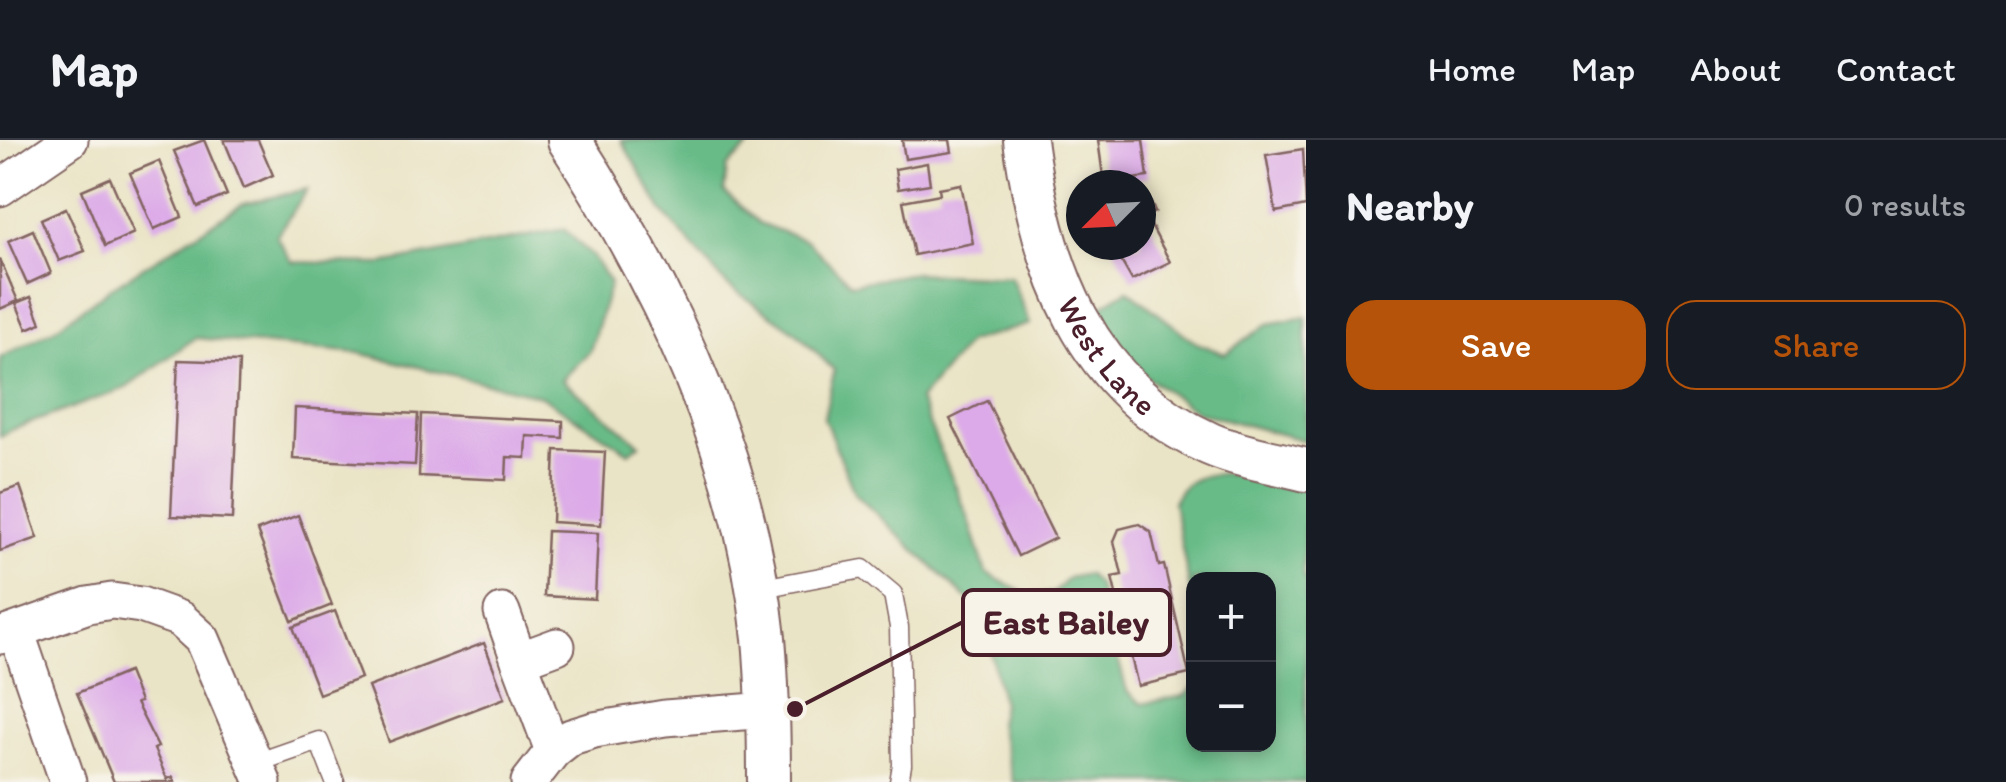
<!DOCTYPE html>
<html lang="en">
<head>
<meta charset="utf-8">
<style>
  body { margin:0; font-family:Itim,sans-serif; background:#242831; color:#f1f3f6 }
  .controls { position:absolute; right:30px; bottom:30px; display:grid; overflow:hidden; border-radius:20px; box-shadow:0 5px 15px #0003 }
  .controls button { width:90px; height:90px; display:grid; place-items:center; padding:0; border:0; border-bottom:2px solid #363941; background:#171b24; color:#f1f3f6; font:50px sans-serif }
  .compass { position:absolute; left:1066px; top:30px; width:90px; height:90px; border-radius:50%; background:#171b24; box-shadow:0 5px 15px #0003; rotate:246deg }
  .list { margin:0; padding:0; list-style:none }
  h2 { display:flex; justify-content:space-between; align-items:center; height:130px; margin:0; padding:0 40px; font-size:42px }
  h2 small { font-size:32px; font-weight:400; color:#9ea1a6 }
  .actions { display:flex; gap:20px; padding:30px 40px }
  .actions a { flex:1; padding:22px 0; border:2px solid #b45309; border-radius:30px; text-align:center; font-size:35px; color:#b45309 }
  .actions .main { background:#b45309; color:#fff }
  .map { position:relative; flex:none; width:1306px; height:642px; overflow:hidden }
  header { display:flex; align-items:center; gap:60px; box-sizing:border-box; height:140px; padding:0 50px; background:#171b24; border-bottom:2px solid #363941 }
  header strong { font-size:48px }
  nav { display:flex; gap:55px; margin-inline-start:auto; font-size:35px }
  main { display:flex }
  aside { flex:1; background:#171b24 }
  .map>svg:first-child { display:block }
  .forest { fill:#68bb87; stroke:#596d59; stroke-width:2.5 }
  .building { fill:#dcaae8 }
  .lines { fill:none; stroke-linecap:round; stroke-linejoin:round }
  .service-casing { stroke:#826461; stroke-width:21 }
  .minor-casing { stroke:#826461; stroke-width:39 }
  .tertiary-casing { stroke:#826461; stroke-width:46 }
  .service { stroke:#fff; stroke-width:18 }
  .minor { stroke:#fff; stroke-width:35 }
  .tertiary { stroke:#fff; stroke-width:42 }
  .labels { text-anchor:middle; stroke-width:9; stroke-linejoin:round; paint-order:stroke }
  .street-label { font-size:32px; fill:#4a1f2b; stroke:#f7f3e8 }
  .leader { fill:none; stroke:#4a1f2b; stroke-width:4 }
  .callout-dot { fill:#4a1f2b; stroke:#f7f3e8; stroke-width:4 }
  .callout { fill:#f7f3e8; stroke:#4a1f2b; stroke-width:4 }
  .callout-label { font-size:35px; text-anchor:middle; font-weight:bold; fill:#4a1f2b }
</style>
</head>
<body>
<header>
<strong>Map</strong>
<nav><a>Home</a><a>Map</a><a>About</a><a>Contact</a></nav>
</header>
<main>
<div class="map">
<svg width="1306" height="642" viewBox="0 0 1306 642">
  <rect width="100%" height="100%" fill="#f7f3e8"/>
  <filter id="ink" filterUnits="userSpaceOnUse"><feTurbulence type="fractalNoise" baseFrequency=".01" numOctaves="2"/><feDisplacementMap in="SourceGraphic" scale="20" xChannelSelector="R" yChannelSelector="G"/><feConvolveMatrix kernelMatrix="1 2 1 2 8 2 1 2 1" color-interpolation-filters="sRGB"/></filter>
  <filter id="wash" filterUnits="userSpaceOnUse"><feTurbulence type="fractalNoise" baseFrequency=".0048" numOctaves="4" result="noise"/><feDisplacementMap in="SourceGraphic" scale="40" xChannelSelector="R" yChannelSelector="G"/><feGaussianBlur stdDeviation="2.25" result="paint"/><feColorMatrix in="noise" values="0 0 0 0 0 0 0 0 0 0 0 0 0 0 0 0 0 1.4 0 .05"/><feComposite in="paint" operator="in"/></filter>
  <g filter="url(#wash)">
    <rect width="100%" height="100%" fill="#eae4c6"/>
    <g class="forest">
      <path d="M621,0H756L727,27L724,52L759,83L807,101L851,144L914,133L1011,137L1030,184L968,202L919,260L967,374L986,433L1027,455L1054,453L1068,438L1087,434L1098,446L1127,551L1142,564L1184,556L1193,548L1194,604H1268V440H1194L1193,465L1173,362C1194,313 1266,341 1306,349L1303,437L1306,438V642H1013L998,584L1002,564L981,467L965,457L855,354L824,278L834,230L796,192L727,145L663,72Z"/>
      <polygon points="308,49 276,96 292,122 382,124 564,89 592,116 610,143 590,211 562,240 640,304 629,312 541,256 359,213 195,198 126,248 11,290 0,297 0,218 54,189 112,147 243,64"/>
      <polygon points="1128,150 1196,203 1225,214 1268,184 1306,177 1306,301 1197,272 1145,236 1112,199 1101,166"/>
    </g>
    <g id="blocks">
      <g class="building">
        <polygon points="204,0 227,55 198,67 174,11"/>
        <polygon points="224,0 258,0 273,35 244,48"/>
        <polygon points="902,0 950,0 952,12 905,19"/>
        <polygon points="1098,0 1143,0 1148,37 1104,43"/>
        <polygon points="1303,9 1306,66 1276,72 1266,15"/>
        <polygon points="159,21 182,77 154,89 130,33"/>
        <polygon points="927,23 930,44 898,49 895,29"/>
        <polygon points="110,38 134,93 105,106 82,50"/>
        <polygon points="961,44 973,103 914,115 903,61 940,54 939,48"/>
        <polygon points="1147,53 1155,72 1146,76 1170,122 1132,140 1112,105 1141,105 1141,56"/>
        <polygon points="66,68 85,111 59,121 41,79"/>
        <polygon points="33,90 51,133 27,144 8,101"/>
        <polygon points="0,119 18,161 0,169"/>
        <polygon points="31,157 41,183 27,189 16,163"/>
        <polygon points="178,220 239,222 232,379 171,376"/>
        <polygon points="987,261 1055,398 1018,416 950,279"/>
        <polygon points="295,268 418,274 415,325 293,319"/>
        <polygon points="421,274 563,281 563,298 527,296 526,318 507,317 506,340 419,336"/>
        <polygon points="555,310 605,312 601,385 552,382"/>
        <polygon points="20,346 38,398 0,411 0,353"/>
        <polygon points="298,375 332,465 292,481 257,391"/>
        <polygon points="1139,384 1151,392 1159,426 1164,425 1189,534 1138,546 1112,437 1122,435 1114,401 1119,389"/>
        <polygon points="547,391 598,393 595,459 544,456"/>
        <polygon points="335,471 361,538 319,554 293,487"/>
        <polygon points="484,503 505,558 389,602 368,547"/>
        <polygon points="128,532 140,562 136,563 158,607 154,609 167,639 173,637 175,642 114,642 77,553"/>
      </g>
    </g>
  </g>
  <g filter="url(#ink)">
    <use href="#blocks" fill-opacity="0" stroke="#826461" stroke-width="2.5"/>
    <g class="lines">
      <g class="service-casing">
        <g id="service">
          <polyline points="757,449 863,429 893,454 899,487 902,625 899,642"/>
          <polyline points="256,623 319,601 335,642"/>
        </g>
      </g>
      <g class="minor-casing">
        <g id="minor">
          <polyline points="0,48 70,0"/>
          <polyline points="502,472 519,520 557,506"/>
          <polyline points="16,491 68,642"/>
          <polyline points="0,496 88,465 112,461 141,465 180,479 202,499 263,642"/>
          <polyline points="519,520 553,611"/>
          <polyline points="529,642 553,611 571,597 594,590 665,578 769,570"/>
        </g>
      </g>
      <g class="tertiary-casing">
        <g id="tertiary">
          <path d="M569,0C666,149 746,318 764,498C768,546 769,594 769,642"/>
          <path id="s1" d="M1025,0C1042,126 1084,248 1210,304C1240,317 1275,322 1306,330"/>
        </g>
      </g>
      <use href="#service" class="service"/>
      <use href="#minor" class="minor"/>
      <use href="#tertiary" class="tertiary"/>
    </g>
  </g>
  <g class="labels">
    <g class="street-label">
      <text dy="11" stroke="none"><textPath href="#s1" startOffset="235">West Lane</textPath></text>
    </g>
  </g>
  <path class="leader" d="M795 569L963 482"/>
  <circle class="callout-dot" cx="795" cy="569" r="10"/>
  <rect class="callout" x="963" y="450" width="207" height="65" rx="10"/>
  <g class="callout-label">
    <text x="1066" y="494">East Bailey</text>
  </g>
</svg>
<div class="controls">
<button>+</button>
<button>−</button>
</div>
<svg class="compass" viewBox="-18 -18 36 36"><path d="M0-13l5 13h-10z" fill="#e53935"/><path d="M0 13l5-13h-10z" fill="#9ea1a6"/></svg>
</div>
<aside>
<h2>Nearby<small>0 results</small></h2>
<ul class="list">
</ul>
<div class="actions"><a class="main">Save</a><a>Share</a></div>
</aside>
</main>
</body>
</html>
